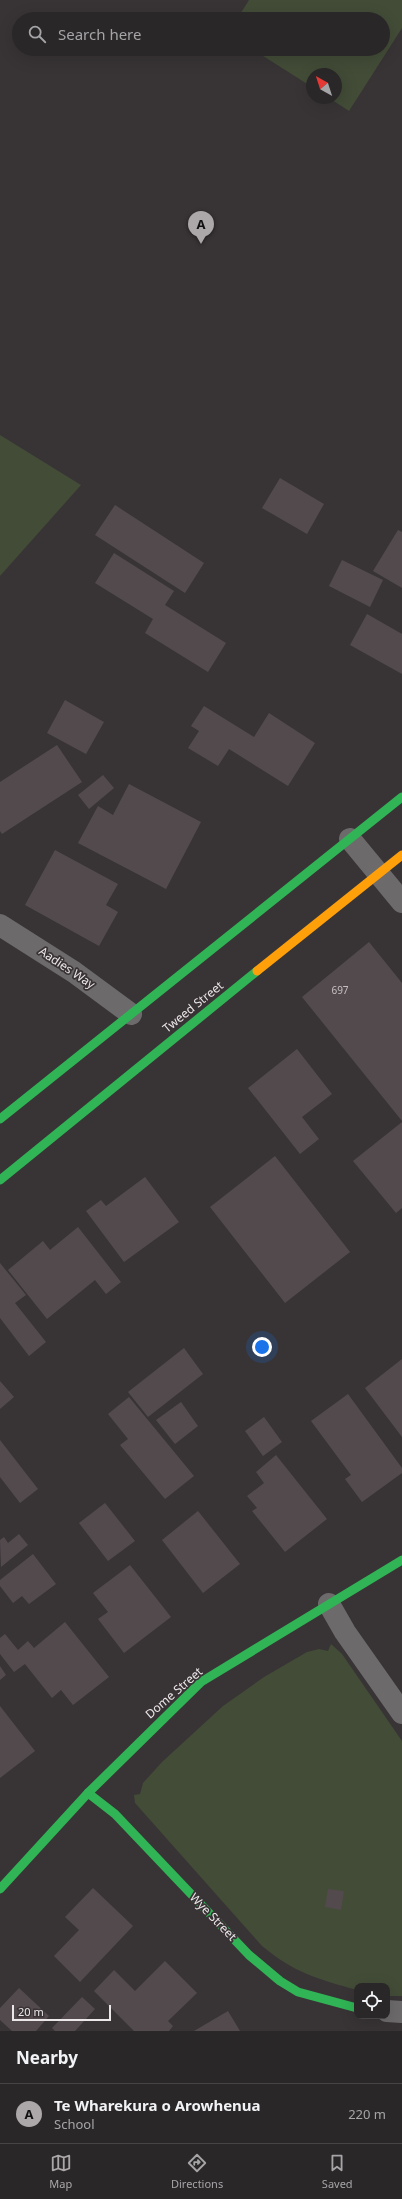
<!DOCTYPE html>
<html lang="en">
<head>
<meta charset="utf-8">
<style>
  body { margin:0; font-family:"Noto Sans",sans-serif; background:#363334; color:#f1f3f6 }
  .controls { position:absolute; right:12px; bottom:12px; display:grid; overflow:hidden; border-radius:8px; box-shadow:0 4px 16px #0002 }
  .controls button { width:36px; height:36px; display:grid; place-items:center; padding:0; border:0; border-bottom:1px solid #464445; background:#2a2728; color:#f1f3f6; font:20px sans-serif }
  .compass { position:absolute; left:306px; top:68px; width:36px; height:36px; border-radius:50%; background:#2a2728; box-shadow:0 4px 16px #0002; rotate:321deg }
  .scale { position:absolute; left:12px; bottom:10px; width:99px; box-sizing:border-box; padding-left:4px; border:2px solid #ebe7e9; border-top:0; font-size:11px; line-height:14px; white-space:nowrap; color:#ebe7e9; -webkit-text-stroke:3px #393335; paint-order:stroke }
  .you { position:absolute; left:262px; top:1347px; width:14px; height:14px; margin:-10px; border:3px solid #fff; border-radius:50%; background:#1a73e8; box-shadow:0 0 0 6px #1a73e833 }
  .badge { display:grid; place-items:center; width:26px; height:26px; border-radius:50%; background:#aca8aa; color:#111; font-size:13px; font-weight:700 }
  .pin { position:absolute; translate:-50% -33px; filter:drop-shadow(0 1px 2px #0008) }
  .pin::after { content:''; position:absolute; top:21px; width:14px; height:12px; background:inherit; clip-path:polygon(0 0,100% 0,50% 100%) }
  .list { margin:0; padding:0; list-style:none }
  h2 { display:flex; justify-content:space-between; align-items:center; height:52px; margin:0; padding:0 16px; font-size:17px }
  h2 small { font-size:13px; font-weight:400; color:#a5a5a8 }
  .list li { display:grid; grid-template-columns:26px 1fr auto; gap:12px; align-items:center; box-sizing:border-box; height:60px; padding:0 16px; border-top:1px solid #464445 }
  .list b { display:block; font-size:15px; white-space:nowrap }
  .list p { margin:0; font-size:13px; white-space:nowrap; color:#a5a5a8 }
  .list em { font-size:13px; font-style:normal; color:#a5a5a8 }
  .icon { flex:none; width:22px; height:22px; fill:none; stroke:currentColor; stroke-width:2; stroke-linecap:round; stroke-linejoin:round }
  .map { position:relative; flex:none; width:402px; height:2031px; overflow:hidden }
  .search { position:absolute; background:#2a2728; box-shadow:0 4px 16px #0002; left:12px; right:12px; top:12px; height:44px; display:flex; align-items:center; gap:10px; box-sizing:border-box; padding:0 14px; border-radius:22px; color:#a5a5a8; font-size:15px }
  .sheet { height:112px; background:#2a2728 }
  nav { display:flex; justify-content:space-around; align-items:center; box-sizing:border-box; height:56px; border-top:1px solid #464445; background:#2a2728; font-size:11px; color:#a5a5a8 }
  nav a { display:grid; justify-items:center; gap:2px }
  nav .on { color:#aca8aa }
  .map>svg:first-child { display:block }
  .green { fill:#424c37 }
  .building { fill:#534a4e }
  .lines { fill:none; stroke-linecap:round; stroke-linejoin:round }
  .street { stroke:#6c6a6b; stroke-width:22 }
  .fast { stroke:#30b455; stroke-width:9 }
  .slow { stroke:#ff9f0a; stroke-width:9 }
  .labels { text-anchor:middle; stroke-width:3.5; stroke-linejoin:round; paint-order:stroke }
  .number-label { font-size:10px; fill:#c5c0c2 }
  .street-label { font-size:12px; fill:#ebe7e9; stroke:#393335 }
</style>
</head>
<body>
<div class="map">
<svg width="402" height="2031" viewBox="0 0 402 2031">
  <rect width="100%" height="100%" fill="#383436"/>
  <g class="green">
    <polygon points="249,0 402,0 402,28 349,111 329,98 336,98 336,74 312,74 312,87 252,49 383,49 383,19 237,19"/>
    <polygon points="0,435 81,485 0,576"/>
    <path d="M331,1644L342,1654L402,1741V1996H387V1986H357V1990C317,1979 295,1973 262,1946L135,1803L134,1795L140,1794L143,1783L162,1762L223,1706L264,1677L307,1652L319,1649L328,1651Z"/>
  </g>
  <g class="building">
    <polygon points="280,478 324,504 307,534 262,508"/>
    <polygon points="115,505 204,563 185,593 95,535"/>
    <polygon points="398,530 402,532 402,588 373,571"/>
    <polygon points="114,553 174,591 165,605 226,643 208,672 145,633 153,619 95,583"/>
    <polygon points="342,560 383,580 370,607 329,586"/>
    <polygon points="367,614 402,634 402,674 350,645"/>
    <polygon points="65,700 104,722 86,754 47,733"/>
    <polygon points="204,706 254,737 269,713 315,743 288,786 229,749 218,766 188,748 199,731 191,726"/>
    <polygon points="57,745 82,782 2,834 0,831 0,782"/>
    <polygon points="103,775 114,788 89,809 78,795"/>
    <polygon points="129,784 201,822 166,889 78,843 98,806 113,815"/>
    <polygon points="55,850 118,884 106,905 118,912 99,946 25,905"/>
    <polygon points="369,942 402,983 402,1121 302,997"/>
    <polygon points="297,1049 332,1094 302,1117 319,1139 300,1154 248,1088"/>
    <polygon points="402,1122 402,1208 396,1213 353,1161"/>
    <polygon points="275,1156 350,1252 285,1303 210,1207"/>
    <polygon points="145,1177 179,1222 124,1262 86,1211 101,1200 106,1206"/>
    <polygon points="78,1227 121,1282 106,1294 95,1280 47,1319 8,1270 43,1241 50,1250"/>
    <polygon points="0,1263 26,1295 15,1303 46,1342 29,1356 0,1318"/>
    <polygon points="184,1348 203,1374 148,1417 128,1392"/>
    <polygon points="402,1359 402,1437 365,1388"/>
    <polygon points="0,1381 14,1397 0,1409"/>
    <polygon points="348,1394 402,1468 402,1473 362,1502 345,1479 351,1475 311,1421"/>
    <polygon points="129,1397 194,1476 165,1499 120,1445 128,1439 108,1414"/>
    <polygon points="181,1402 198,1426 175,1444 156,1420"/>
    <polygon points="264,1417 282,1442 263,1456 245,1431"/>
    <polygon points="0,1440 38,1489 20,1503 0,1477"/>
    <polygon points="276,1455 327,1519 285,1552 252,1511 257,1508 247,1496 264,1483 256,1472"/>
    <polygon points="105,1503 135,1541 108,1561 79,1523"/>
    <polygon points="198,1511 240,1564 203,1593 162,1540"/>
    <polygon points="19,1534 28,1545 1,1567 0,1540 4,1537 8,1543"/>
    <polygon points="33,1554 56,1584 29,1604 22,1596 13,1603 0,1586 0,1580"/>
    <polygon points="130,1565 171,1617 124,1653 98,1619 108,1612 93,1593"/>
    <polygon points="65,1622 109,1677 73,1705 61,1690 52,1698 25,1664 14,1672 0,1654 0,1638 5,1634 18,1650 28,1641 34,1648"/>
    <polygon points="0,1666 6,1675 0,1680"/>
    <polygon points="0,1706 35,1751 0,1778"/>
    <polygon points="93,1888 133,1926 80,1982 54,1956 79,1930 65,1917"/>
    <polygon points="328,1889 344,1891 341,1910 325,1907"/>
    <polygon points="165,1961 197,1993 168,2021 173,2026 169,2031 134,2031 94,1991 114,1970 135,1991"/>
    <polygon points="19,1988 49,2016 36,2031 12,2031 0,2020 0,2008"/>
    <polygon points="82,1997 95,2009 75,2031 55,2031 52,2028"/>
    <polygon points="228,2011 240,2031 194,2031"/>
  </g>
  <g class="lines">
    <g class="street">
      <polyline points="350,839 402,902"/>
      <polyline points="0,925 74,972 131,1014"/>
      <polyline points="329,1604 345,1632 402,1713"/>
      <polyline points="387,2011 402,2012"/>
    </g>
    <g class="fast">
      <polyline points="0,1119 402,797"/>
      <polyline points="0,1180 257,971"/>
      <polyline points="88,1793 115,1814 249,1955 280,1981 298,1992 357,2008"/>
      <polyline points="0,1889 88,1793 201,1682 402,1560"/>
    </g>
    <polyline class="slow" points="257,971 402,855"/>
  </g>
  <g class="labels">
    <g class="number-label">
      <text x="340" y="994">697</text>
    </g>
    <g class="street-label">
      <text transform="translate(67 968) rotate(34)" y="4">Aadies Way</text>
      <text transform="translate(193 1007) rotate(-39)" y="4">Tweed Street</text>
      <text transform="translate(174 1693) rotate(-41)" y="4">Dome Street</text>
      <text transform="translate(213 1917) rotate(46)" y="4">Wye Street</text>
    </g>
  </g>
</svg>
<div class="controls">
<button><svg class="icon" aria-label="locate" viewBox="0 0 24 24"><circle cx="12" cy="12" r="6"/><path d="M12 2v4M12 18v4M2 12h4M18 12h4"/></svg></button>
</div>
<svg class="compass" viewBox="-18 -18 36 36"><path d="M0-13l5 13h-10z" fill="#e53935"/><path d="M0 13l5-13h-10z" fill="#a5a5a8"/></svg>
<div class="scale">20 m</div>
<div class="you"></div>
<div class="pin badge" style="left:201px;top:244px">A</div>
<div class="search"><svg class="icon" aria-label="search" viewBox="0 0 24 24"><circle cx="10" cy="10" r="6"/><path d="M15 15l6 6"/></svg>Search here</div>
</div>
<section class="sheet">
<h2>Nearby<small></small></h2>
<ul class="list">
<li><span class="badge">A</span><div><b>Te Wharekura o Arowhenua</b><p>School</p></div><em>220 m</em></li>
</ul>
</section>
<nav>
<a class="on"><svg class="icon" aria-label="map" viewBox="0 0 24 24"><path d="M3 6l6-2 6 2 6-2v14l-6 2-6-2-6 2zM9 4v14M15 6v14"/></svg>Map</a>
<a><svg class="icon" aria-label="directions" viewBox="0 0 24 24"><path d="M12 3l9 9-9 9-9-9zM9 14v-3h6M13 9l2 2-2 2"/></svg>Directions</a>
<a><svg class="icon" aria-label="saved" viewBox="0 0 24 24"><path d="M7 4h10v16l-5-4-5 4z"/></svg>Saved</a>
</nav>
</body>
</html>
